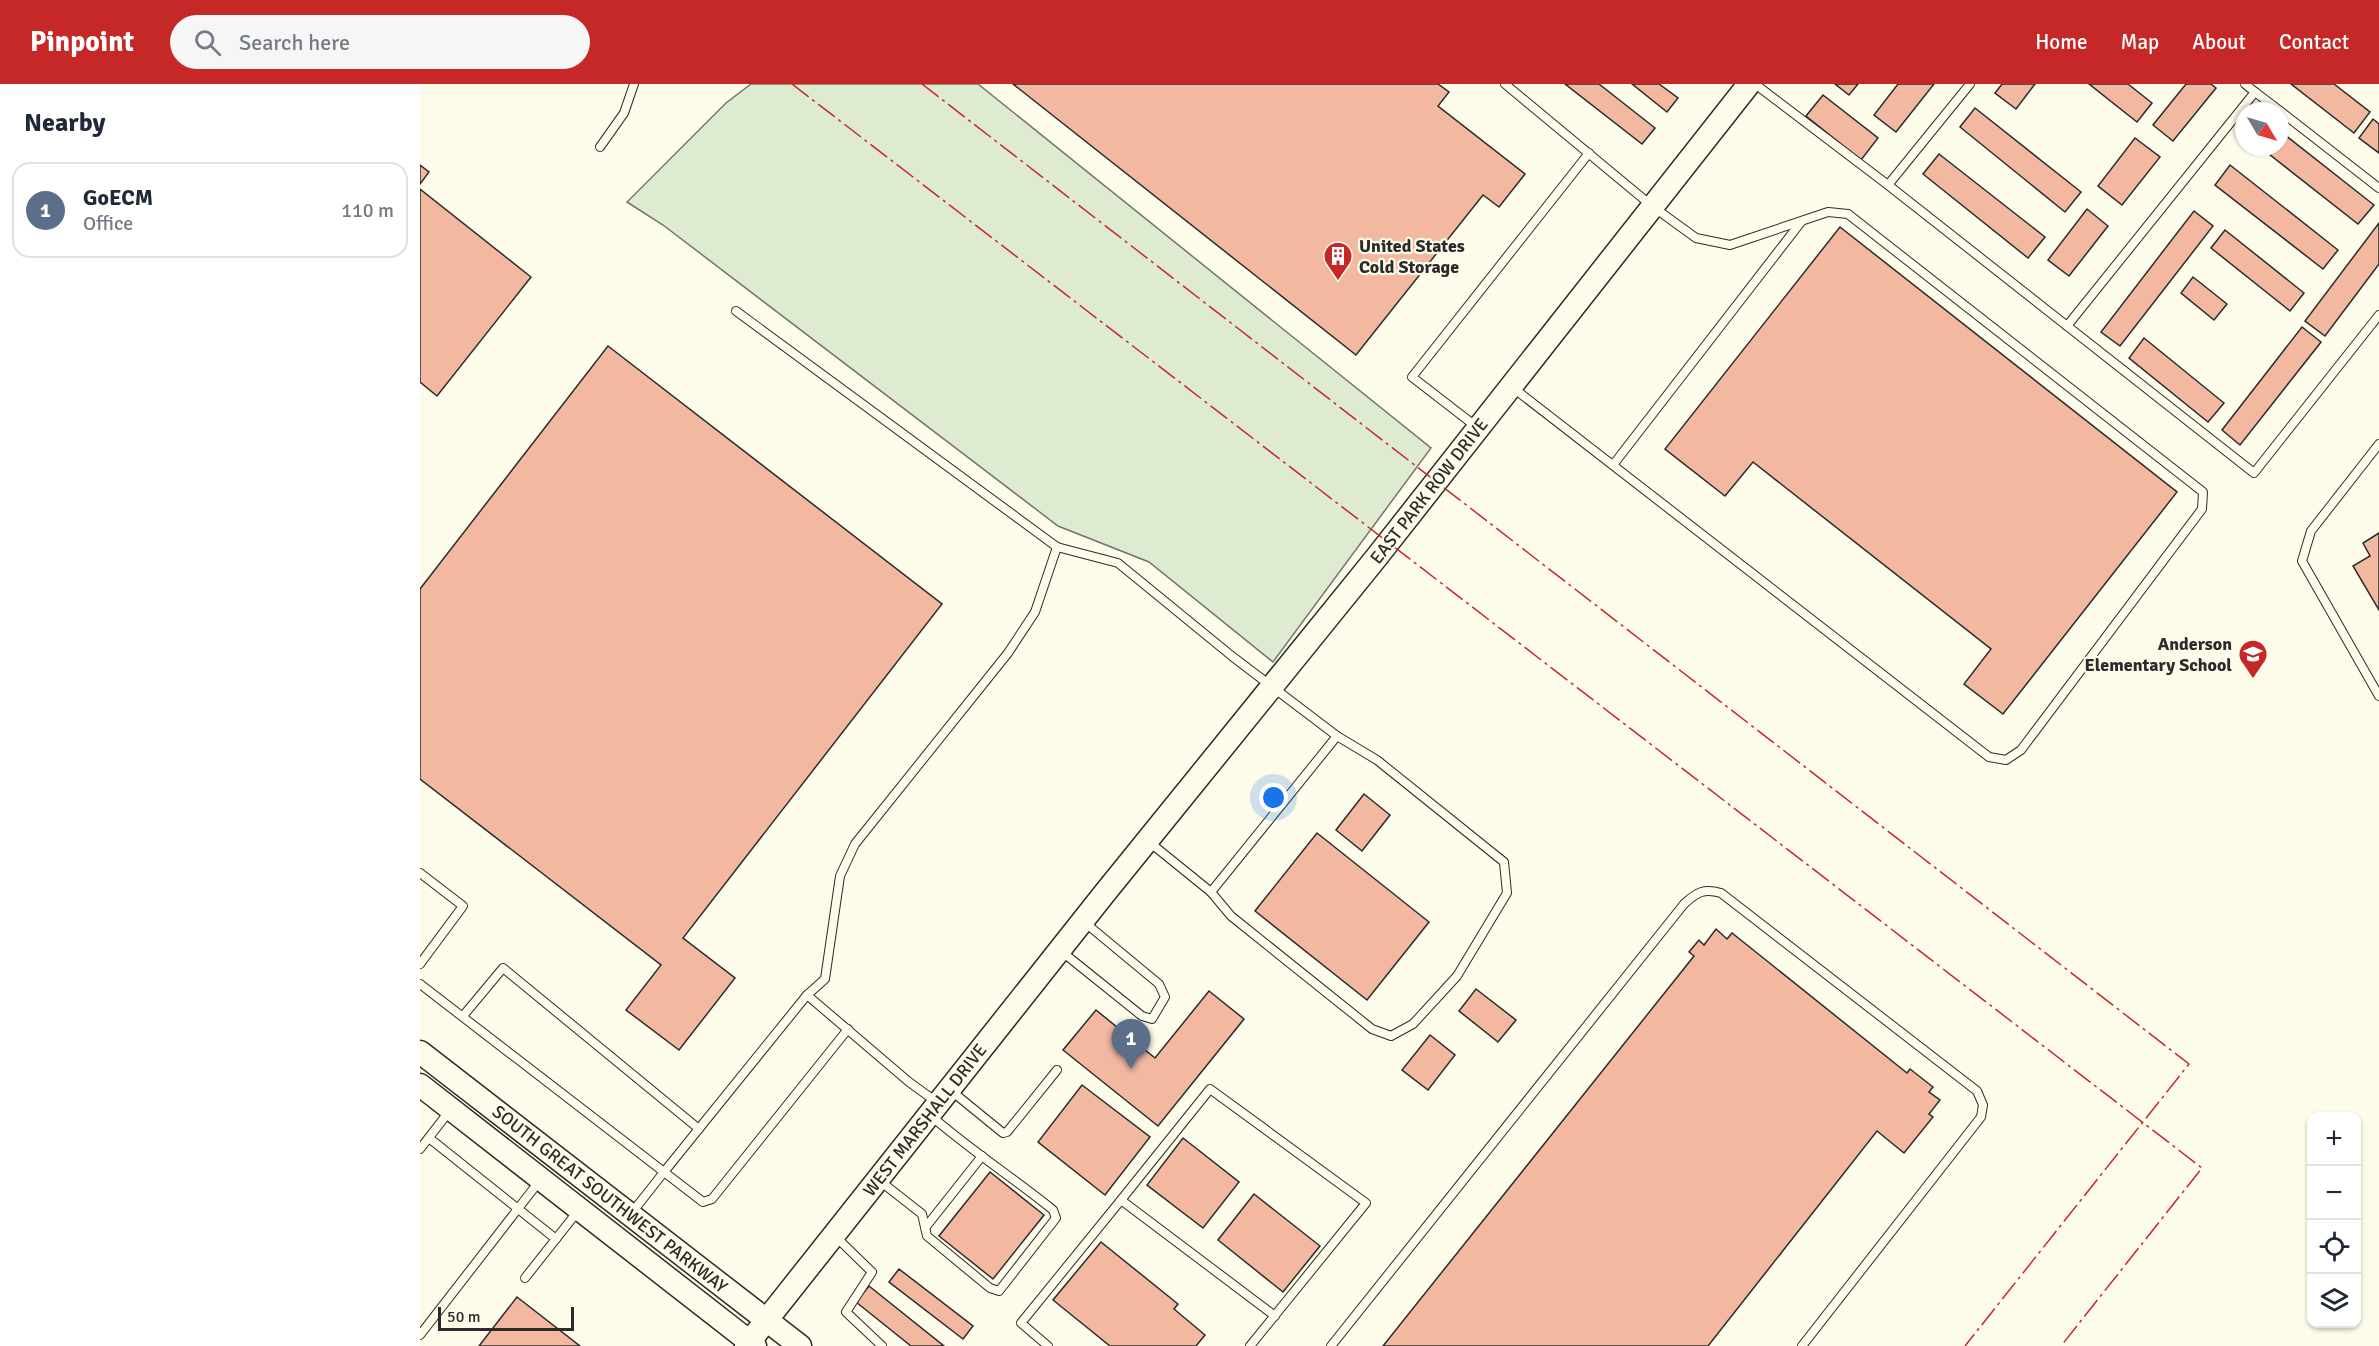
<!DOCTYPE html>
<html lang="en">
<head>
<meta charset="utf-8">
<style>
  body { margin:0; font-family:Signika,sans-serif; background:#f6f6f7; color:#1f2937 }
  .controls { position:absolute; right:18px; bottom:18px; display:grid; overflow:hidden; border-radius:12px; box-shadow:0 2px 4px #0004 }
  .controls button { width:54px; height:54px; display:grid; place-items:center; padding:0; border:0; border-bottom:2px solid #e0e1e3; background:#fff; color:#1f2937; font:30px sans-serif }
  .compass { position:absolute; left:1815px; top:18px; width:54px; height:54px; border-radius:50%; background:#fff; box-shadow:0 2px 4px #0004; rotate:128deg }
  .scale { position:absolute; left:18px; bottom:15px; width:136px; box-sizing:border-box; padding-left:6px; border:3px solid #2b2b2b; border-top:0; font-size:16px; line-height:21px; white-space:nowrap; color:#2b2b2b; -webkit-text-stroke:4px #fdfbea; paint-order:stroke }
  .you { position:absolute; left:854px; top:714px; width:21px; height:21px; margin:-15px; border:4px solid #fff; border-radius:50%; background:#1a73e8; box-shadow:0 0 0 9px #1a73e833 }
  .badge { display:grid; place-items:center; width:39px; height:39px; border-radius:50%; background:#c62828; color:#fff; font-size:20px; font-weight:700 }
  .pin { position:absolute; translate:-50% -50px; filter:drop-shadow(0 2px 3px #0008) }
  .pin::after { content:''; position:absolute; top:32px; width:21px; height:18px; background:inherit; clip-path:polygon(0 0,100% 0,50% 100%) }
  .list { margin:0; padding:0; list-style:none }
  h2 { display:flex; justify-content:space-between; align-items:center; height:78px; margin:0; padding:0 24px; font-size:26px }
  h2 small { font-size:20px; font-weight:400; color:#747a83 }
  .list li { display:grid; grid-template-columns:39px 1fr auto; gap:18px; align-items:center; box-sizing:border-box; height:96px; margin:0 12px 12px; padding:0 12px; border:2px solid #e0e1e3; border-radius:18px }
  .list b { display:block; font-size:22px; white-space:nowrap }
  .list p { margin:0; font-size:20px; white-space:nowrap; color:#747a83 }
  .list em { font-size:20px; font-style:normal; color:#747a83 }
  .icon { flex:none; width:33px; height:33px; fill:none; stroke:currentColor; stroke-width:2; stroke-linecap:round; stroke-linejoin:round }
  .map { position:relative; flex:none; width:1959px; height:1262px; overflow:hidden }
  header { display:flex; align-items:center; gap:36px; box-sizing:border-box; height:84px; padding:0 30px; background:#c62828; color:#fff }
  header strong { font-size:28px }
  nav { display:flex; gap:33px; margin-inline-start:auto; font-size:21px }
  .search { width:420px; height:54px; background:#f6f6f7; display:flex; align-items:center; gap:15px; box-sizing:border-box; padding:0 21px; border-radius:33px; color:#747a83; font-size:22px }
  main { display:flex }
  aside { flex:1; background:#fff }
  .map>svg:first-child { display:block }
  .green { fill:#deebd1; stroke:#74746e; stroke-width:1.5 }
  .building { fill:#f2b8a0; stroke:#2b2b2b; stroke-width:1.5 }
  .lines { fill:none; stroke-linecap:round; stroke-linejoin:round }
  .lane-casing { stroke:#2b2b2b; stroke-width:10 }
  .secondary-casing { stroke:#2b2b2b; stroke-width:25 }
  .lane { stroke:#fdfbea; stroke-width:8 }
  .secondary { stroke:#fdfbea; stroke-width:22 }
  .power { stroke:#c62828; stroke-width:1.5; stroke-dasharray:21 4.5 3 4.5; stroke-linecap:butt }
  .labels { text-anchor:middle; stroke-width:4.5; stroke-linejoin:round; paint-order:stroke }
  .poi-label { font-size:18px; font-weight:bold; fill:#2b2b2b; stroke:#fdfbea; text-anchor:start }
  .street-label { font-size:18px; fill:#2b2b2b; stroke:#fdfbea }
</style>
</head>
<body>
<header>
<strong>Pinpoint</strong>
<div class="search"><svg class="icon" aria-label="search" viewBox="0 0 24 24"><circle cx="10" cy="10" r="6"/><path d="M15 15l6 6"/></svg>Search here</div>
<nav><a>Home</a><a>Map</a><a>About</a><a>Contact</a></nav>
</header>
<main>
<aside>
<h2>Nearby<small></small></h2>
<ul class="list">
<li><span class="badge" style="background:#5c6f8a">1</span><div><b>GoECM</b><p>Office</p></div><em>110 m</em></li>
</ul>
</aside>
<div class="map">
<svg width="1959" height="1262" viewBox="0 0 1959 1262">
  <rect width="100%" height="100%" fill="#fdfbea"/>
  <polygon class="green" points="331,0 558,0 1011,364 853,578 729,478 638,442 243,141 207,118 306,19"/>
  <g class="building">
    <polygon points="593,0 1018,0 1029,8 1018,22 1105,90 1079,123 1063,111 936,271"/>
    <polygon points="1145,0 1179,0 1235,44 1222,60"/>
    <polygon points="1212,0 1239,0 1258,14 1247,28"/>
    <polygon points="1415,0 1438,0 1429,11"/>
    <polygon points="1478,0 1514,0 1476,48 1454,31"/>
    <polygon points="1582,0 1615,0 1596,25 1575,9"/>
    <polygon points="1669,0 1708,0 1732,19 1717,38"/>
    <polygon points="1766,0 1791,0 1796,4 1753,57 1733,41"/>
    <polygon points="1871,0 1914,0 1950,28 1934,49"/>
    <polygon points="1403,11 1458,54 1441,76 1386,32"/>
    <polygon points="1555,24 1661,108 1645,128 1540,43"/>
    <polygon points="1953,35 1959,40 1959,69 1939,54"/>
    <polygon points="1860,47 1954,121 1938,140 1840,63 1860,63"/>
    <polygon points="1715,54 1740,73 1702,121 1678,102"/>
    <polygon points="1519,70 1625,153 1608,174 1503,90"/>
    <polygon points="0,81 9,88 0,100"/>
    <polygon points="1810,81 1918,166 1903,185 1795,101"/>
    <polygon points="0,105 111,193 17,312 0,298"/>
    <polygon points="1667,125 1688,142 1649,192 1628,176"/>
    <polygon points="1774,127 1793,142 1700,262 1681,248"/>
    <polygon points="1959,139 1959,180 1905,252 1885,237"/>
    <polygon points="1420,143 1757,408 1583,630 1544,600 1571,565 1333,378 1305,412 1245,365"/>
    <polygon points="1805,146 1884,209 1870,227 1791,164"/>
    <polygon points="1773,193 1807,220 1794,236 1761,209"/>
    <polygon points="1882,243 1901,258 1820,361 1802,346"/>
    <polygon points="1724,254 1804,319 1788,338 1709,274"/>
    <polygon points="188,262 522,520 263,854 315,894 259,966 206,926 241,881 0,695 0,505"/>
    <polygon points="1959,449 1959,526 1933,482 1950,472 1943,459"/>
    <polygon points="944,710 970,731 942,767 916,746"/>
    <polygon points="897,749 1009,838 947,916 835,827"/>
    <polygon points="1296,845 1307,855 1312,849 1487,989 1490,985 1513,1003 1509,1008 1520,1016 1509,1030 1513,1033 1484,1069 1457,1047 1288,1262 963,1262 1274,872 1269,868 1279,856 1284,861"/>
    <polygon points="1056,905 1096,936 1078,958 1039,927"/>
    <polygon points="789,907 824,935 738,1042 643,966 676,926 735,974"/>
    <polygon points="1010,951 1035,971 1008,1006 982,986"/>
    <polygon points="662,1001 730,1053 685,1111 618,1058"/>
    <polygon points="763,1054 819,1098 783,1144 727,1101"/>
    <polygon points="570,1088 624,1131 573,1195 519,1152"/>
    <polygon points="834,1110 900,1162 863,1208 798,1156"/>
    <polygon points="681,1158 758,1220 754,1225 785,1251 776,1262 690,1262 633,1216"/>
    <polygon points="479,1185 553,1242 543,1255 469,1198"/>
    <polygon points="449,1202 524,1262 491,1262 436,1218"/>
    <polygon points="97,1213 160,1262 59,1262"/>
  </g>
  <g class="lines">
    <g class="lane-casing">
      <g id="lane">
        <polyline points="1085,0 1232,122 1276,154 1310,161 1408,128 1428,130 1783,408 1782,425 1601,666 1586,676 1569,673 1092,303"/>
        <polyline points="1335,0 1468,101 1550,0"/>
        <polyline points="1825,0 1835,8"/>
        <polyline points="1860,27 1959,104"/>
        <polyline points="180,63 204,29 214,0"/>
        <polyline points="1468,101 1834,389 1959,231"/>
        <polyline points="316,227 637,463"/>
        <polyline points="1647,242 1835,8 1860,27"/>
        <polyline points="1058,344 992,293 1169,69"/>
        <polyline points="1959,360 1891,447 1882,477 1959,612"/>
        <polyline points="1193,381 1381,138"/>
        <polyline points="0,789 43,822 0,880"/>
        <polyline points="791,808 811,832 952,945 971,952 993,940 1037,892 1087,809 1084,778 957,676 917,652"/>
        <polyline points="641,867 722,932 732,935 745,913 739,900 663,837"/>
        <polyline points="0,900 244,1088 210,1131"/>
        <polyline points="387,911 489,998 518,1019"/>
        <polyline points="43,932 83,884 279,1045"/>
        <polyline points="428,945 292,1115 283,1118 244,1088 387,911 405,895 420,792 435,760 588,569 615,528 637,463 698,479 813,573 917,652 791,808 728,757"/>
        <polyline points="529,1005 583,1049 587,1048 637,986"/>
        <polyline points="9,1054 136,1155"/>
        <polyline points="0,1065 31,1025"/>
        <path d="M460,1097L502,1130L507,1152L570,1204L579,1207L636,1134L633,1126C592,1093 549,1065 510,1031"/>
        <polyline points="701,1116 790,1005 946,1119 830,1262"/>
        <polyline points="505,1144 562,1072"/>
        <polyline points="415,1152 452,1188 426,1228 462,1262"/>
        <polyline points="105,1194 158,1127"/>
        <polyline points="0,1251 121,1095"/>
        <polyline points="628,1262 601,1239 701,1116 855,1232"/>
        <path d="M911,1262L1264,820C1277,808 1284,804 1301,809L1557,1007L1563,1021L1561,1033L1382,1262"/>
      </g>
    </g>
    <g class="secondary-casing">
      <g id="secondary">
        <polyline points="0,968 380,1262"/>
        <polyline points="0,1001 335,1262"/>
        <polyline points="326,1262 684,810 956,474 1329,0"/>
      </g>
    </g>
    <use href="#lane" class="lane"/>
    <use href="#secondary" class="secondary"/>
    <g class="power">
      <polyline points="372,0 1782,1084 1641,1262"/>
      <polyline points="502,0 1769,980 1545,1262"/>
    </g>
  </g>
  <defs>
    <g id="building-pin" transform="scale(1.5)"><path d="M0 17L-7.5 6A9.5 9.5 0 1 1 7.5 6Z" fill="#c62828" stroke="#fdfbea"/><path d="M-4-6H4V6H1V3H-1V6H-4ZM-2.5-4.3h1.7v1.8h-1.7ZM.8-4.3h1.7v1.8H.8ZM-2.5-1h1.7V.8h-1.7ZM.8-1h1.7V.8H.8Z" fill="#fff"/></g>
    <g id="school-pin" transform="scale(1.5)"><path d="M0 17L-7.5 6A9.5 9.5 0 1 1 7.5 6Z" fill="#c62828" stroke="#fdfbea"/><path d="M0-5L7-2L0 1L-7-2ZM-4 1L0 2.5L4 1V4Q0 6-4 4Z" fill="#fff"/></g>
  </defs>
  <g fill-rule="evenodd">
    <use href="#building-pin" x="918" y="172"/>
    <use href="#school-pin" x="1833" y="570"/>
  </g>
  <g class="labels">
    <g class="poi-label">
      <text x="939" y="168">United States<tspan x="939" dy="21">Cold Storage</tspan></text>
      <text x="1812" y="566" text-anchor="end">Anderson<tspan x="1812" dy="21">Elementary School</tspan></text>
    </g>
    <g class="street-label">
      <text transform="translate(1009 407) rotate(-52)" y="6">EAST PARK ROW DRIVE</text>
      <text transform="translate(505 1036) rotate(-52)" y="6">WEST MARSHALL DRIVE</text>
      <text transform="translate(190 1115) rotate(38)" y="6">SOUTH GREAT SOUTHWEST PARKWAY</text>
    </g>
  </g>
</svg>
<div class="controls">
<button>+</button>
<button>−</button>
<button><svg class="icon" aria-label="locate" viewBox="0 0 24 24"><circle cx="12" cy="12" r="6"/><path d="M12 2v4M12 18v4M2 12h4M18 12h4"/></svg></button>
<button><svg class="icon" aria-label="layers" viewBox="0 0 24 24"><path d="M12 4l9 5-9 5-9-5zM3 14l9 5 9-5"/></svg></button>
</div>
<svg class="compass" viewBox="-18 -18 36 36"><path d="M0-13l5 13h-10z" fill="#e53935"/><path d="M0 13l5-13h-10z" fill="#747a83"/></svg>
<div class="scale">50 m</div>
<div class="you"></div>
<div class="pin badge" style="left:711px;top:985px;background:#5c6f8a">1</div>
</div>
</main>
</body>
</html>
